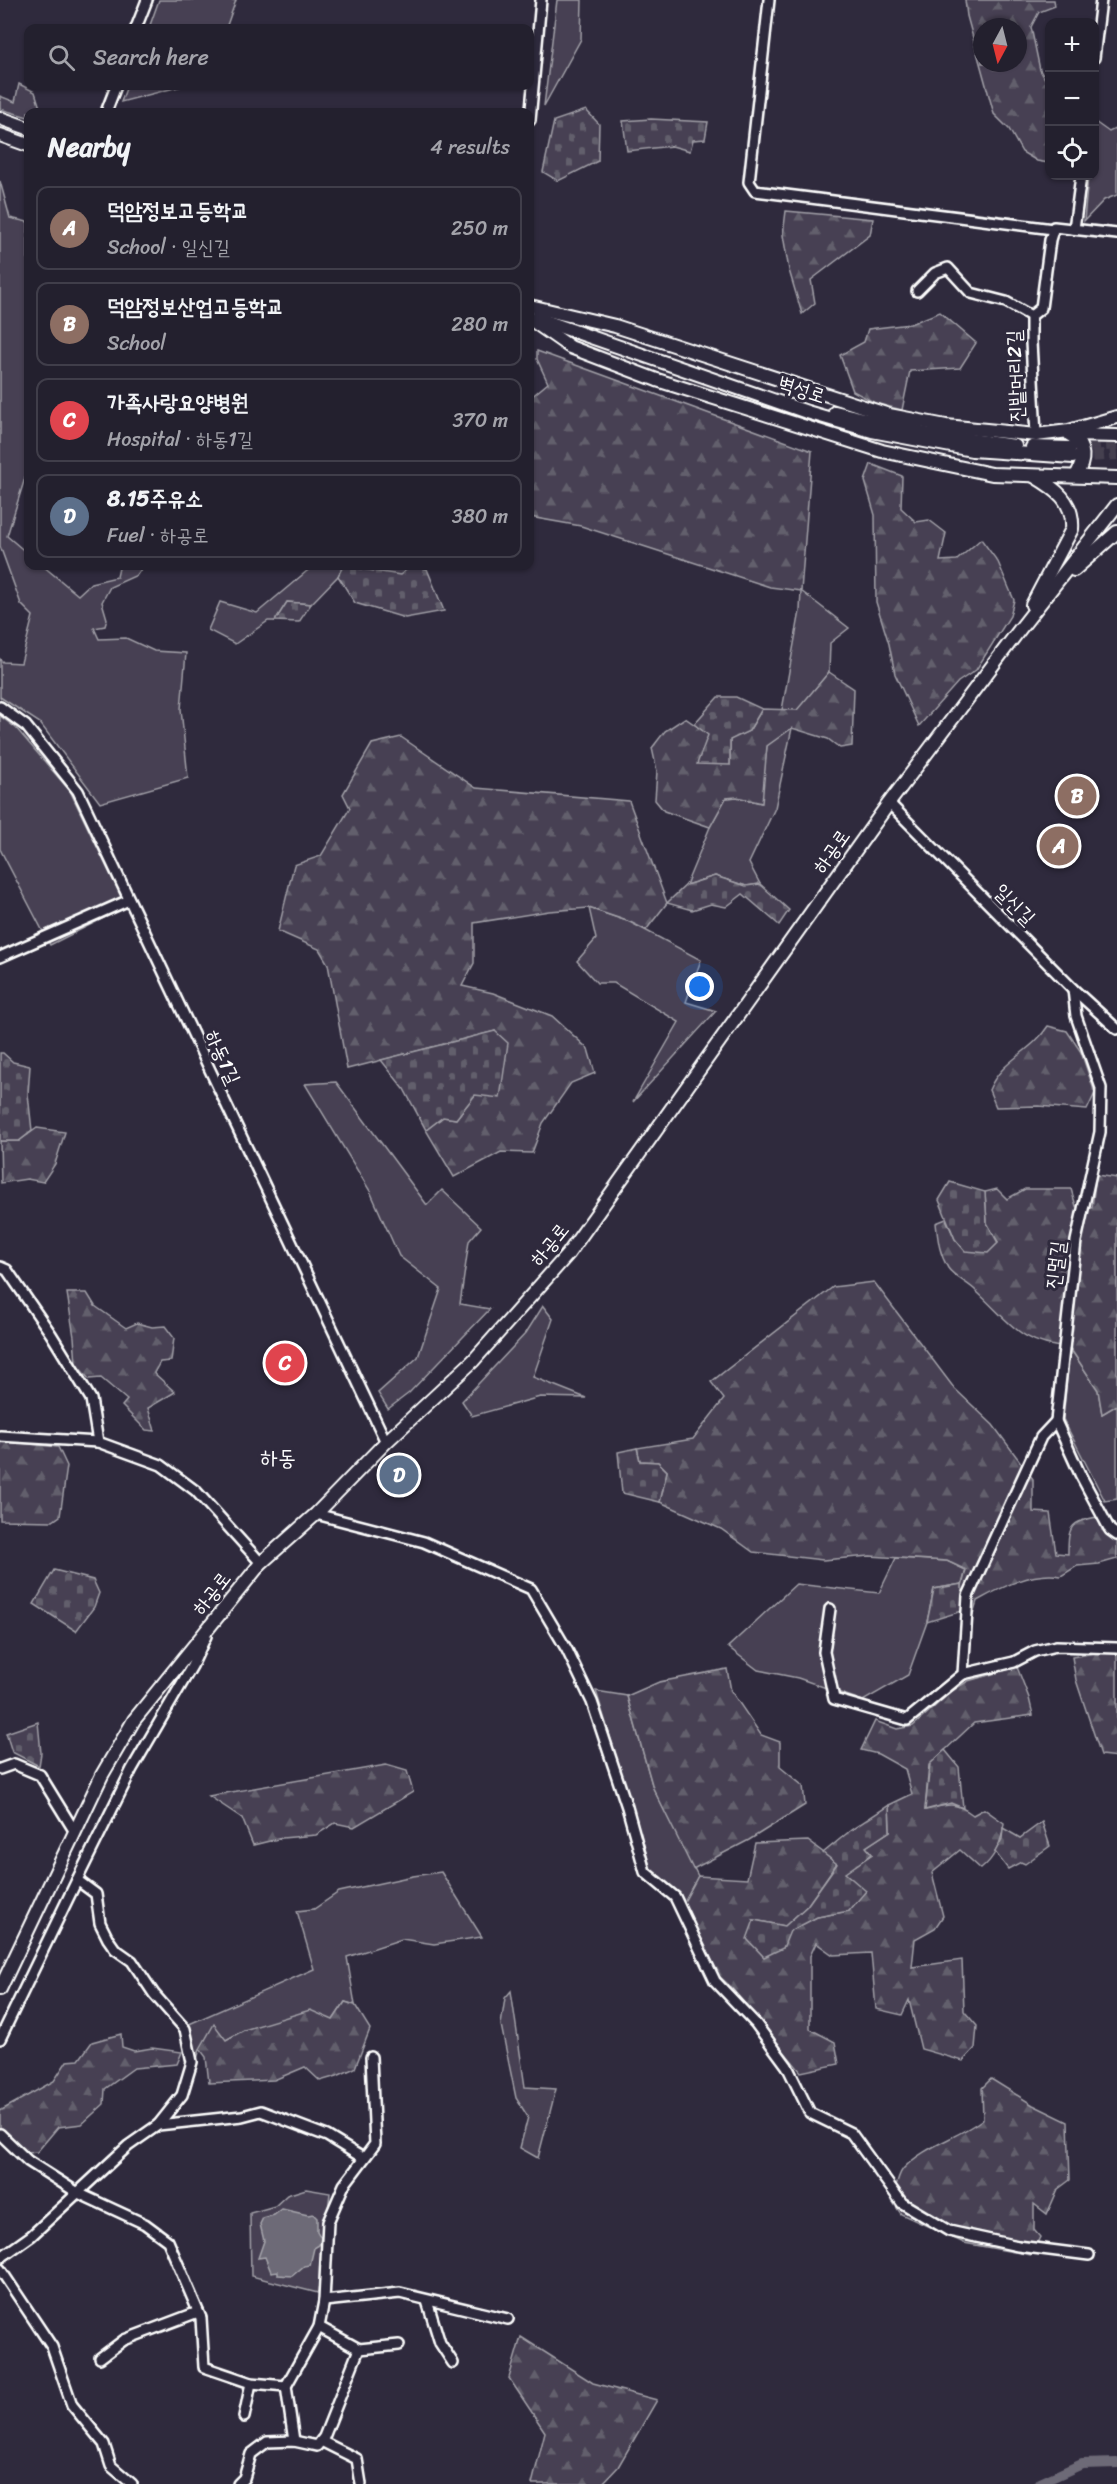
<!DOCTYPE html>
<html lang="en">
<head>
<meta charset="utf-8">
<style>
  body { margin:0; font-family:Sriracha,"Poor Story",sans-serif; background:#2f2d3a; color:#f1f3f6 }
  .controls { position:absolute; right:18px; top:18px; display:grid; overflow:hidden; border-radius:12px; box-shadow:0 2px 4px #0004 }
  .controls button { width:54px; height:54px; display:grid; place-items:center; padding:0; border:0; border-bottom:2px solid #403e4a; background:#23202e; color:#f1f3f6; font:30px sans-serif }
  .compass { position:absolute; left:973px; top:18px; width:54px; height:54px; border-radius:50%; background:#23202e; box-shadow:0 2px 4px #0004; rotate:187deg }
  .you { position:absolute; left:700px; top:987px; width:21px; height:21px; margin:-15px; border:4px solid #fff; border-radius:50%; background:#1a73e8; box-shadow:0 0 0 9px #1a73e833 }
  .badge { display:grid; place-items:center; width:39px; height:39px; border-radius:50%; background:#8bbbb9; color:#fff; font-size:20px; font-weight:700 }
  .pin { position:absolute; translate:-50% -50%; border:3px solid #fff; box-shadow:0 2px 6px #0006 }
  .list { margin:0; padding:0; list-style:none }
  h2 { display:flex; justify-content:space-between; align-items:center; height:78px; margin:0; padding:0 24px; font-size:26px }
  h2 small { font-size:20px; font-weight:400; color:#a3a3aa }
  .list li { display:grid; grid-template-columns:39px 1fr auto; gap:18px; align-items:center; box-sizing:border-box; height:84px; margin:0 12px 12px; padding:0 12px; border:2px solid #403e4a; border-radius:12px }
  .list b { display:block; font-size:22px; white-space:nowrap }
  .list p { margin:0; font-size:20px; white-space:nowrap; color:#a3a3aa }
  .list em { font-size:20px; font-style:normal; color:#a3a3aa }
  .icon { flex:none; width:33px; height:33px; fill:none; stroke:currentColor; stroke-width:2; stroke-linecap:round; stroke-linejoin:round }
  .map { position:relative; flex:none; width:1117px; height:2484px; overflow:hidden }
  .search { position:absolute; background:#23202e; box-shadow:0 2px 4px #0004; left:24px; top:24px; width:510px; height:66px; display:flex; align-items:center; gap:15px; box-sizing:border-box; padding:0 21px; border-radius:12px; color:#a3a3aa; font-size:22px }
  .panel { position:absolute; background:#23202e; box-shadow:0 2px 4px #0004; left:24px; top:108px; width:510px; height:462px; border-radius:12px }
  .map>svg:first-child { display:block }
  .green { fill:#464152; stroke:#a2a0a8; stroke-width:1.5 }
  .forest { fill:url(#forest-firs); stroke:#a2a0a8; stroke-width:1.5; fill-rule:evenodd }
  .cemetery { fill:url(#cemetery-stones); stroke:#a2a0a8; stroke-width:1.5 }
  .water { fill:#6d6a77; stroke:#a7a6ad; stroke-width:1.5 }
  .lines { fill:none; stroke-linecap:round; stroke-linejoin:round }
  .canal { stroke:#6d6a77; stroke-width:10 }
  .secondary-tunnel { stroke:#443f50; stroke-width:12; stroke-dasharray:12 6; stroke-linecap:butt }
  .street-casing { stroke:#fff; stroke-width:14 }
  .secondary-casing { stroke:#fff; stroke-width:16 }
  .street { stroke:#2f2a3d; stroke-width:9 }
  .secondary { stroke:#2f2a3d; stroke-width:12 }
  .labels { text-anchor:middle; stroke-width:6; stroke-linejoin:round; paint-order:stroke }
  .street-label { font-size:20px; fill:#fff; stroke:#2f2a3d }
  .quarter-label { font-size:22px; fill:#fff; stroke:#2f2a3d }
</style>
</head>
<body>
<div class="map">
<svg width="1117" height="2484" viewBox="0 0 1117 2484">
  <defs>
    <pattern id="forest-firs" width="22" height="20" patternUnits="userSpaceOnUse" patternTransform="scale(1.5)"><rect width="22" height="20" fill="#464152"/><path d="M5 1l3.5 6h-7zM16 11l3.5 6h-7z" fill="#625e6c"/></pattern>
    <pattern id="cemetery-stones" width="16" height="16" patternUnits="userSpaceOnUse" patternTransform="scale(1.5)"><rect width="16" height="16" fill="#464152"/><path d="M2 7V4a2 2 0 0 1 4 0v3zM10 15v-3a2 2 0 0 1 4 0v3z" fill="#625e6c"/></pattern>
  </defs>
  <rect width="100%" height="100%" fill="#2f2a3d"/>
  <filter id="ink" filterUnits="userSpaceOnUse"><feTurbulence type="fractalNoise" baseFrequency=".0167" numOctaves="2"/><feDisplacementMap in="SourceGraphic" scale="12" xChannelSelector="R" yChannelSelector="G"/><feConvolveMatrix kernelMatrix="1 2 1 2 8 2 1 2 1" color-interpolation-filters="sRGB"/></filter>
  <g filter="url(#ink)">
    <g class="green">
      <polygon points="159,0 236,0 226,28 149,28"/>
      <polygon points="557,0 582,0 581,39 544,106"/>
      <polygon points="19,84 35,92 41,111 45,112 28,112 28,117 0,109 0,96 15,102"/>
      <polygon points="127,86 182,86 121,102"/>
      <polygon points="1095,122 1109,132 1117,128 1117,195 1104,200 1084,221 1088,176 1094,176"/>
      <polygon points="0,181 10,218 28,222 28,456 25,478 7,536 28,554 28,566 43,566 78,595 91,583 117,577 119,568 116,566 143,566 137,575 110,587 102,602 107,619 105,626 94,628 99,639 126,638 154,651 186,653 181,709 188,778 100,803 40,723 0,697 0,659 3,662 21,663 33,616 21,604 0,546"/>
      <polygon points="313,566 343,566 338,576 311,604 287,602 275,621 268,621 235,644 208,630 220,602 257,613"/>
      <polygon points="348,566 411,566 401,575 379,573"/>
      <polygon points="801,591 849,628 830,643 829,672 797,711 782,710 800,611"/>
      <polygon points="0,716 16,728 70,791 126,907 50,945 0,849"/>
      <polygon points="792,728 775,808 749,863 760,884 746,886 715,876 686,885 710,827 726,798 737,797 761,803 767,745"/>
      <polygon points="589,908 630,922 701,960 686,1002 716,1011 633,1102 679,1022 614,983 597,983 577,961 596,939"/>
      <polygon points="336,1082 427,1205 442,1190 481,1227 469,1241 460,1304 490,1309 409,1393 388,1409 378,1393 418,1357 441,1289 399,1256 370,1191 305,1084"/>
      <polygon points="543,1306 553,1319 533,1377 586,1398 540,1397 472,1416 462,1401 526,1333"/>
      <polygon points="1070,1348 1098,1390 1102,1414 1117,1405 1117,1499 1105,1501 1063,1419"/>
      <polygon points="896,1558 947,1561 966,1570 962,1584 934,1589 927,1622 908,1675 863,1701 798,1678 758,1670 728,1647 796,1584 879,1593"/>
      <polygon points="596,1691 627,1696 653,1788 698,1876 684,1902 651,1869"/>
      <polygon points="441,1872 482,1937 434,1944 402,1939 347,1957 355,2005 345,2002 333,2020 244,2030 226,2040 200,2049 197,2059 187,2025 314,1969 297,1911 314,1909 339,1892 413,1876"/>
      <polygon points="511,1991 525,2087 556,2089 538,2158 520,2148 528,2117 516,2098 501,2025 505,1998"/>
      <polygon points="306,2189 330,2193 318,2293 251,2276 250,2213 275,2206 287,2195"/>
    </g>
    <g class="forest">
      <path d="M965,0H1054L1055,6L1039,12L1031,27L1040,70L1049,86V163L1037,161L1022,152L1009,129L994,114L967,16ZM982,27H1018V63H982Z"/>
      <polygon points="786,211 873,219 870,235 811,280 815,303 802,314 789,270 783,235"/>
      <polygon points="940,312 976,343 960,368 910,371 902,410 875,403 853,391 840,355 864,342 868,329 910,324"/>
      <polygon points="537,351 812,451 801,591 770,587 581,526 530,517 530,398 548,383 537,359"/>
      <polygon points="871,464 902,476 901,508 916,522 929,520 946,533 940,561 957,560 981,539 998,562 1014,600 1010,616 976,670 958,682 919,726 895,674 889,644 876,602 875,515 865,481"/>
      <polygon points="829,672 854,689 852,746 840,748 828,739 792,728 767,746 762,803 737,797 726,798 710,827 664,811 655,800 657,771 652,748 665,731 685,718 708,734 730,764 730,739 749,731 762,709 797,710"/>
      <polygon points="401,737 476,788 629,801 667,903 646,930 630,922 589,908 549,911 474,923 474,963 462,986 493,993 552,1016 588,1049 595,1073 571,1083 543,1123 532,1153 501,1152 454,1177 426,1130 443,1117 456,1119 475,1095 495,1031 347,1069 328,964 319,949 278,931 294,865 321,856 350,808 343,794 372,744"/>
      <path d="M1048,1026L1067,1031L1081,1052L1095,1093L1087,1110L1038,1106L996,1107L989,1090C1002,1059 1031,1053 1048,1026Z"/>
      <polygon points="37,1128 65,1132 55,1164 43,1182 27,1179 1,1183 0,1141 19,1141"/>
      <path d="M1096,1175L1117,1178V1405L1102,1414L1098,1390L1070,1348C1020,1345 1010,1322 977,1292C969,1283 955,1278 948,1268C939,1253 938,1240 936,1223L946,1219L955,1239L998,1242L987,1223L985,1192L997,1189L1007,1199L1025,1189H1071L1076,1206L1092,1208Z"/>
      <path d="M874,1282L954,1388L993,1425L1033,1479V1512L1050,1513L1056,1553L1068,1554C1068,1527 1070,1521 1098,1517L1102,1530L1117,1542V1559L1099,1564L1077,1566L1061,1576C1032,1571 1002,1587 977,1601L973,1614L962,1611L961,1590L966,1570L947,1561L870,1556L823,1560L753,1552L721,1529L660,1502L667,1471L658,1462L640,1461L637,1448L693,1439L724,1399L711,1382L833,1287Z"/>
      <polygon points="67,1293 87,1293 95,1306 126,1328 137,1323 152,1327 165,1326 174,1338 171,1361 160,1362 154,1373 175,1392 148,1408 155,1431 146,1430 122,1406 127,1400 101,1378 89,1379 76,1364 74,1337"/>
      <polygon points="0,1441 58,1447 67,1466 60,1516 53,1521 0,1520"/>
      <polygon points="1117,1649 1117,1757 1101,1755 1076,1680 1072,1657"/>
      <path d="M1017,1667L1029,1698L1033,1715L974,1723L929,1765L925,1810C947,1805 954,1800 973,1815L984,1809L1004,1823C1002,1841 996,1857 981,1869L960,1850L932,1873L943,1916L935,1928L915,1939L912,1967L962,1960L964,2011L977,2026L975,2048L963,2061L921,2049L909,2000L902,2015L876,2009L871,1953L833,1955L816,1943L810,1956V2029L835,2042L839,2064L801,2072L730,1986L717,1974L684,1902L698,1876L747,1879L755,1843L808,1841L837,1863L807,1906L785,1926L754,1920L783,1948L789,1931L817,1917L849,1911L844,1873L872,1854L866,1847L890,1831L889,1805L912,1794L905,1769L878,1754L861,1750L875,1721L897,1729L913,1726L952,1691L968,1681Z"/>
      <polygon points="727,1669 731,1691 761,1735 780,1742 780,1767 803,1786 805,1805 749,1840 693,1869 653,1788 627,1696 659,1682"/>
      <polygon points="386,1765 407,1771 413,1792 354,1827 335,1823 316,1835 282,1838 253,1845 242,1818 209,1796"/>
      <polygon points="345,2002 355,2005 370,2029 355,2068 337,2076 320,2081 305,2067 274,2080 209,2083 206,2057 200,2049 214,2024 226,2040 244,2030 310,2010 333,2020"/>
      <polygon points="121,2034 122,2047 134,2051 152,2048 182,2052 177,2064 134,2068 105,2089 104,2104 82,2124 58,2127 37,2152 27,2153 0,2127 0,2111 54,2081 67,2061 79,2060 92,2042"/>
      <path d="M991,2079L1033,2105L1068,2122L1070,2180L1058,2189L1047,2214L1034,2204V2230L1040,2237L1031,2255L964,2243L901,2214L892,2201C895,2192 897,2176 903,2169C924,2146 958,2138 983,2119L982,2088Z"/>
      <polygon points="521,2337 593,2383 657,2400 618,2467 602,2484 532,2484 545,2432 509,2378"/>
    </g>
    <g class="cemetery">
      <polygon points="586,110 599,124 598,161 558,181 543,172 554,121"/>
      <polygon points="651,119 708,122 705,139 693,140 690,151 672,146 627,151 623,121"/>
      <polygon points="343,566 400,575 411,566 427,569 444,611 405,618 355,603 338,576"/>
      <polygon points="287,602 311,604 299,622 275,621"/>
      <polygon points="718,697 736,697 762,709 749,731 730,740 730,765 697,764 708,735 694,724"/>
      <polygon points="715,876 746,886 760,884 789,910 779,925 743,894 726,907 711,904 692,910 667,903 686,885"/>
      <polygon points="495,1031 508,1043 500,1098 475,1095 456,1119 443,1117 426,1130 404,1089 381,1060"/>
      <polygon points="0,1053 3,1053 13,1062 30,1066 28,1094 32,1131 19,1141 0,1141"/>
      <polygon points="950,1182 985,1192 987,1223 998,1243 988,1253 965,1251 955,1239 939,1200"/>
      <polygon points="637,1448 640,1461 658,1462 667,1471 660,1502 622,1493 618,1452"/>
      <polygon points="54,1570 93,1580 99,1593 94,1607 76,1631 34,1604"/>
      <polygon points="962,1584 962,1611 927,1622 934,1589"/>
      <polygon points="38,1722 41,1753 39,1766 12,1752 6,1733"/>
      <polygon points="945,1750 959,1767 963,1808 951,1803 925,1810 930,1764"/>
      <polygon points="889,1805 890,1831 866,1847 872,1854 845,1873 866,1891 849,1911 817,1917 790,1931 783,1948 764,1957 747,1939 754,1920 785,1926 807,1906 837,1864 823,1853 851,1830"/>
      <polygon points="1042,1822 1050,1846 1025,1864 1021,1862 1008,1869 995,1852 1002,1839 1003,1828 1020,1838"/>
    </g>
    <polygon class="water" points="282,2209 308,2215 313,2214 317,2218 317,2231 321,2238 319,2245 314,2248 310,2265 304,2266 292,2276 278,2275 278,2271 271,2272 265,2257 258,2258 264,2241 260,2224 263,2218 274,2215"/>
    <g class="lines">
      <polyline class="canal" points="1038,2484 1082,2464 1117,2463"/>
      <g class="secondary-tunnel">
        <polyline points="1070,448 1117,444"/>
        <polyline points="1074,457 1117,454"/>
      </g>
      <g class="street-casing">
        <g id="street">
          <polyline points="769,0 749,182 755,191 1053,229"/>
          <polyline points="136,28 147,0"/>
          <polyline points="1094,58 1101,0"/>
          <polyline points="106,112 116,86"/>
          <polyline points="530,120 541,0"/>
          <polyline points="1074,229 1081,176"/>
          <polyline points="917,291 935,273 948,268 971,293 1006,302 1031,316"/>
          <polyline points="1036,435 1031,342 1031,316 1041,308 1050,240 1054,227 1117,234"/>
          <polyline points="0,707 26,726 78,791 386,1442"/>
          <polyline points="889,803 1073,989 1117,1029"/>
          <polyline points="0,957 129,900"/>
          <polyline points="1073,989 1076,1016 1101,1088 1100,1132 1076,1241 1056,1421 1080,1474 1110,1530 1117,1535"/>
          <polyline points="0,1267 7,1270 51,1334 91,1399 98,1442"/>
          <polyline points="0,1436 98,1442 161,1465 196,1491 261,1563"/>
          <polyline points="316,1514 424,1542 531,1589 567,1650 592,1702 627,1807 645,1872 675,1897 715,1981 756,2024 787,2066 810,2113 851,2133 902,2203 949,2231 1018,2246 1089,2255"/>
          <polyline points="830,1609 824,1652 834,1699 907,1720 963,1674 968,1596 1041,1437 1056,1421"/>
          <polyline points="963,1674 1014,1662 1035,1651 1056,1646 1117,1648"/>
          <polyline points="0,1769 14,1764 40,1775 75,1832"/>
          <polyline points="0,2039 77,1880"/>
          <polyline points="158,2125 182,2095 192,2062 185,2029 154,1994 132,1961 115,1949 108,1939 100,1923 96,1894 77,1880 132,1769 192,1666 206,1636"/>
          <polyline points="0,2134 28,2161 78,2193 145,2224 168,2241 201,2318 204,2367 251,2383 286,2386 319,2327 324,2301 328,2222 344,2185 375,2144 371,2057"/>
          <polyline points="0,2258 31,2236 128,2146 158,2125 242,2116 261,2111 327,2136 363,2158"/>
          <polyline points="0,2269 52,2347 72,2405 104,2444 111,2466 132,2484"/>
          <polyline points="324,2301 400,2293 508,2319"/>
          <polyline points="427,2301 440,2343 453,2363"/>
          <polyline points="319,2327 359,2349"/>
          <polyline points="100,2358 124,2340 198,2312"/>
          <polyline points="286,2386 294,2441"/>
          <polyline points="244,2417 251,2383"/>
          <polyline points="321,2441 357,2459 361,2484"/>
          <polyline points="238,2484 244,2478 251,2454 267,2442 294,2441 317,2446 324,2437 359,2349 399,2345"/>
        </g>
      </g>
      <g class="secondary-casing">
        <g id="secondary">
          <polyline points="0,118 28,128"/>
          <polyline points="0,135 28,145"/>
          <polyline points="530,306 615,326 889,415 946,426 1036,435 1069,431 1117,417"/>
          <polyline points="536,318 807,412 872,431 972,450 1073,457"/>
          <polyline points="530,319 570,347 657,380 882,451 992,474 1117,478"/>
          <polyline points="835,412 926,434 1015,446"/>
          <polyline points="1070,435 1117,436"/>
          <path d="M1071,435C1086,448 1085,460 1076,476"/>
          <polyline points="1032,447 1070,448"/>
          <polyline points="1074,570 1117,532"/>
          <path d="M1032,605L1072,529C1074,501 1056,489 1034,476"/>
          <polyline points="0,1989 102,1775 134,1720 261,1563 316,1514 386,1442 473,1361 568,1254 889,803 1020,629 1117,505"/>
        </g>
      </g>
      <use href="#street" class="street"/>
      <use href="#secondary" class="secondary"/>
    </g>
  </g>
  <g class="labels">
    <g class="street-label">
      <text transform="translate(1015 376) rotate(-92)" y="7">진밭머리2길</text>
      <text transform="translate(802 389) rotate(18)" y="7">벽성로</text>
      <text transform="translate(831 851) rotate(-55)" y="7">하공로</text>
      <text transform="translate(1015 904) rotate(45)" y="7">일신길</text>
      <text transform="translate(223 1057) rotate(65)" y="7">하동1길</text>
      <text transform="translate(549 1244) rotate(-51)" y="7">하공로</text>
      <text transform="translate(1055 1265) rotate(-83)" y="7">진멀길</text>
      <text transform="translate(211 1593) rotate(-52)" y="7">하공로</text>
    </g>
    <g class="quarter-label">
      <text x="278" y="1465">하동</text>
    </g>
  </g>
</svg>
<div class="controls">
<button>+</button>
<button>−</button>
<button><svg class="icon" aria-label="locate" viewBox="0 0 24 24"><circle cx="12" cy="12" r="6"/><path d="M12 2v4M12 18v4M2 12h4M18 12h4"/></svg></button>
</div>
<svg class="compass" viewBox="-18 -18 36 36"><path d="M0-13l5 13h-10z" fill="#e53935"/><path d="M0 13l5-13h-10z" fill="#a3a3aa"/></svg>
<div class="you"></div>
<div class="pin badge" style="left:1059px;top:846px;background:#8d6e63">A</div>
<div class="pin badge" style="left:1077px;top:796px;background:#8d6e63">B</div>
<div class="pin badge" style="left:285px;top:1363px;background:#e0444e">C</div>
<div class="pin badge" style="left:399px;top:1475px;background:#5c6f8a">D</div>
<div class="search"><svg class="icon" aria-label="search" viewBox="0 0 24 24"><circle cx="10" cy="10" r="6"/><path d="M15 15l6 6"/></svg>Search here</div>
<section class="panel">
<h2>Nearby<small>4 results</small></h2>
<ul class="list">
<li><span class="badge" style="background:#8d6e63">A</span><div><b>덕암정보고등학교</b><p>School · 일신길</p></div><em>250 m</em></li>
<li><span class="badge" style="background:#8d6e63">B</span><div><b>덕암정보산업고등학교</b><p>School</p></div><em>280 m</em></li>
<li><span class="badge" style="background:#e0444e">C</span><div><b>가족사랑요양병원</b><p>Hospital · 하동1길</p></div><em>370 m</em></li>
<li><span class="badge" style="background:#5c6f8a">D</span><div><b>8.15주유소</b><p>Fuel · 하공로</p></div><em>380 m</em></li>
</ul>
</section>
</div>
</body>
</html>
